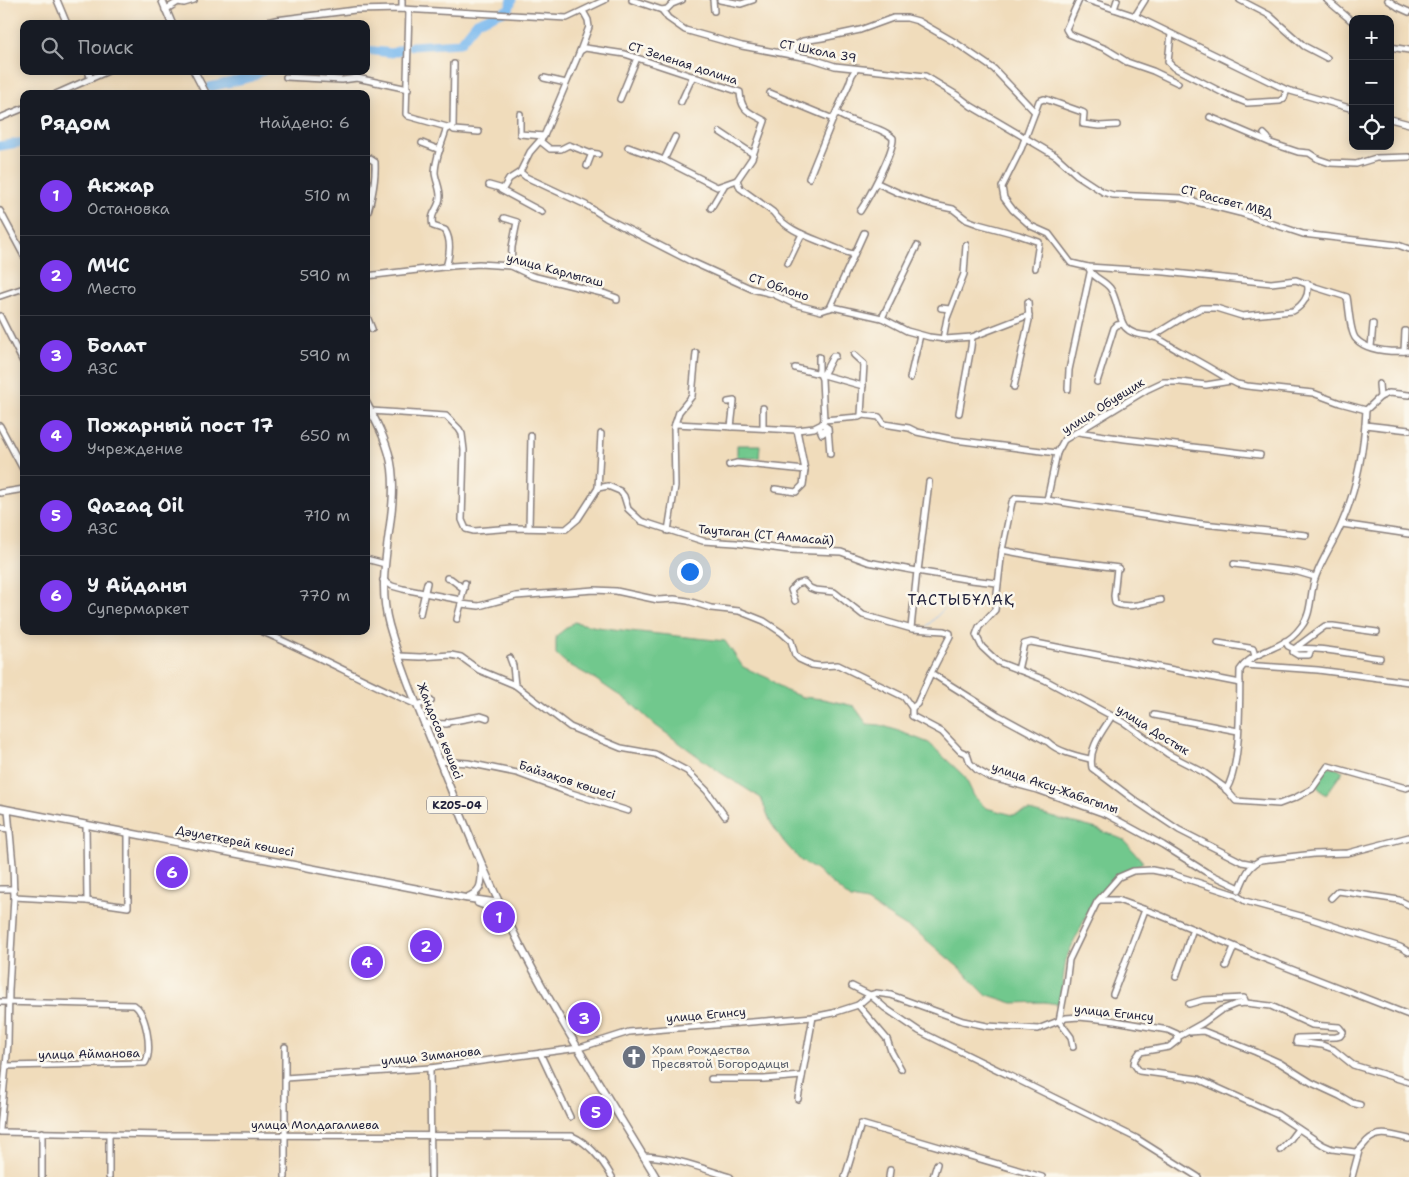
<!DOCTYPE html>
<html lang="ru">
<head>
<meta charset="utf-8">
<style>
  body { margin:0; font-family:"Shantell Sans",sans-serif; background:#242831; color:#f1f3f6 }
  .controls { position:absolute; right:15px; top:15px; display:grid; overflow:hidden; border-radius:10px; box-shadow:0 2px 12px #0003 }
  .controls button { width:45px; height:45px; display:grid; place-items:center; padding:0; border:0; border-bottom:1px solid #363941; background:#171b24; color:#f1f3f6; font:25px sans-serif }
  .you { position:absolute; left:689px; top:571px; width:18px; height:18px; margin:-12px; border:4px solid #fff; border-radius:50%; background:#1a73e8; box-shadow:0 0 0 8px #1a73e833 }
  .badge { display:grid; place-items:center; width:32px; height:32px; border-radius:50%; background:#7c3aed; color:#fff; font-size:16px; font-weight:700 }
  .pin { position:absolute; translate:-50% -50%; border:2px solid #fff; box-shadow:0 1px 5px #0006 }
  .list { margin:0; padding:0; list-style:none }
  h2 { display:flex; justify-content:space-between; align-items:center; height:65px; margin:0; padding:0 20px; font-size:21px }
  h2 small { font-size:16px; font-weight:400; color:#9ea1a6 }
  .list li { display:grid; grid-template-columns:32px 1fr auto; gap:15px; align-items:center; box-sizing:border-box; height:80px; padding:0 20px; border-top:1px solid #363941 }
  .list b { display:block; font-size:19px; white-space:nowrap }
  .list p { margin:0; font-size:16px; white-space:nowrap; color:#9ea1a6 }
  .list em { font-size:16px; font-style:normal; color:#9ea1a6 }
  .icon { flex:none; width:28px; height:28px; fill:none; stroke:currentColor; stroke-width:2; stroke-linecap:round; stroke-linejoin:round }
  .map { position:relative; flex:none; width:1409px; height:1177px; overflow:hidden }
  .search { position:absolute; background:#171b24; box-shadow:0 2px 12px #0003; left:20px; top:20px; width:350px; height:55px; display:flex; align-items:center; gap:12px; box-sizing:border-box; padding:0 18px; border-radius:10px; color:#9ea1a6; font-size:19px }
  .panel { position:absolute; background:#171b24; box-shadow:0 2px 12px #0003; left:20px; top:90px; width:350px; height:545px; border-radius:10px }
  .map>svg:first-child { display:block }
  .green { fill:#71c88d; stroke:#4a7564 }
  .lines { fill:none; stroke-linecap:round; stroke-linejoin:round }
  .stream { stroke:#7bbaef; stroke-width:1 }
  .river { stroke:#7bbaef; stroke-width:9 }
  .minor-casing { stroke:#897f7b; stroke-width:8 }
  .major-casing { stroke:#897f7b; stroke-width:9 }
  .minor { stroke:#fff; stroke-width:5 }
  .major { stroke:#fff; stroke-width:6 }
  .labels { text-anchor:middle; stroke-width:5; stroke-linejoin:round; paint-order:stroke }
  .shield { fill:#fbf7ec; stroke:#636270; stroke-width:1 }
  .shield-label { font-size:11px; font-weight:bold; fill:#22223b }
  .street-label { font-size:12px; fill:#22223b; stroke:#fbf7ec }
  .worship-label { font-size:12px; fill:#5b616d; stroke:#fbf7ec; text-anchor:start }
  .quarter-label { font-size:15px; letter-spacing:1px; fill:#22223b; stroke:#fbf7ec }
</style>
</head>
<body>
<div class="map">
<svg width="1409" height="1177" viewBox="0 0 1409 1177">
  <rect width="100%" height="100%" fill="#fbf7ec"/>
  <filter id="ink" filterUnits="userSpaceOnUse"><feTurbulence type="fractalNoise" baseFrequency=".02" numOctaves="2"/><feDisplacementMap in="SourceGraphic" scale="10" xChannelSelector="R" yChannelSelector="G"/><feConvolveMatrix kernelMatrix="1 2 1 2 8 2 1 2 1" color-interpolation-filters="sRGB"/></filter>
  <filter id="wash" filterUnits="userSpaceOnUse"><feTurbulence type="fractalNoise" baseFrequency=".0096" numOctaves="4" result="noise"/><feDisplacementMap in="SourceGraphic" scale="20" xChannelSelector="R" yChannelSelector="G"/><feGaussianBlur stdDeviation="1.12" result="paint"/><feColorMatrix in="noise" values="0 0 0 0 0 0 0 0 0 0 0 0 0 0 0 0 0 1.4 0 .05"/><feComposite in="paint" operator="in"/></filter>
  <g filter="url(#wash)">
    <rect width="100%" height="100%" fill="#f0dcbb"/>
    <g class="green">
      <polygon points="737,445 760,445 759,458 737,458"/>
      <polygon points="574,622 597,627 630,631 725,641 743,667 768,678 784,690 802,697 823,699 854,706 867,724 880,725 896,730 929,743 965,777 974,796 986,808 1013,815 1029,811 1097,829 1124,840 1143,862 1133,869 1121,875 1093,902 1066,958 1061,994 1058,1004 1044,1002 1013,1003 985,994 963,971 917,932 905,926 867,902 851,899 816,870 801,861 784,842 771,823 761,798 721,773 655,725 633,705 595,679 566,663 556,654 556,636"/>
      <polygon points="1328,766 1343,771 1326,795 1315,785"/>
    </g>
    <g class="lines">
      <polyline class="stream" points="927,626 946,607 962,597"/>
      <g class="river">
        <polyline points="412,46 460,43 477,22 509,9 512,0"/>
        <polyline points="366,50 392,53 403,49"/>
        <polyline points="210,87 252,77 263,71"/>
        <polyline points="0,146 24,142"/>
      </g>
    </g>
  </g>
  <g filter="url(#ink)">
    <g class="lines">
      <g class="minor-casing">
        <g id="minor">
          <polyline points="57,0 67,24"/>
          <polyline points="632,0 662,10 668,18 685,30 742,46 813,59 835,66 925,76 958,96 971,106 1056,156 1077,175 1103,192 1113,195 1181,198 1240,213 1303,234 1398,245 1409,249"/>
          <polyline points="713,0 714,11"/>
          <polyline points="720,0 741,4 753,0"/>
          <polyline points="1079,0 1066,29 1069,34 1106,49 1127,62 1153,71 1178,83"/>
          <polyline points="1087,0 1135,16 1287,90 1353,109"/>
          <polyline points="1240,0 1269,15 1304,46 1327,58"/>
          <polyline points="1327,0 1353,22"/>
          <polyline points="1388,0 1398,7 1409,12"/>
          <polyline points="402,9 402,0"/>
          <polyline points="1114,9 1117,0"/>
          <polyline points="165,10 178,2 184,3 194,0"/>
          <polyline points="409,10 406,114 408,116 447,127 453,127 454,64"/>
          <polyline points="662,10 667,9 672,4 682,0"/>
          <polyline points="1135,16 1145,0"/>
          <polyline points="258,24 276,20 355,10 402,9 567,18 605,0"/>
          <polyline points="1171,34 1168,62 1173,67 1227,95 1247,103 1280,101 1284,98 1287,90"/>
          <polyline points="1390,47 1409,50"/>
          <path d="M580,51L585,48L625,54L740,92C741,112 750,112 765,121L752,158L737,180L740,188L773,212C787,231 810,237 831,246C839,249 846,253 854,254"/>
          <path d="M791,55L796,45L803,41L822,38L860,30L893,18H907L918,21L956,43L994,69L1035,112L1021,149L1002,187L1004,198L1013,210L1031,226L1049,234L1071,263L1088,267C1092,278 1103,279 1110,288C1117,297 1119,320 1125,327C1134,337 1147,334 1157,338C1165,342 1173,348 1181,352C1198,361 1214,370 1231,381"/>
          <polyline points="88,71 91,79"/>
          <polyline points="286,77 342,80 357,78 408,89"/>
          <polyline points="544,78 566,83"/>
          <polyline points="770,93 833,119"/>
          <polyline points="56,94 108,71"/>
          <polyline points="620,99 637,58"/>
          <polyline points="681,102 693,76"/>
          <polyline points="1035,112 1039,101 1044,99 1048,100 1082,112 1084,113 1083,124 1099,126 1117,125"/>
          <path d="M837,113C854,126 878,124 893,138C894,152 868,199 860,211"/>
          <polyline points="520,114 520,134 544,136"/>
          <polyline points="1210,117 1271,143 1298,152 1309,153 1318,159 1330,163 1356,164 1376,158 1409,157"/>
          <polyline points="0,118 24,108"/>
          <polyline points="1390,119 1409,124"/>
          <polyline points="720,132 753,154"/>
          <polyline points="1264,134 1268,138 1267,140"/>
          <polyline points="540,141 550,149 561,149 569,145 589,153 598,154"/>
          <polyline points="422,143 440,150"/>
          <polyline points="628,147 664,160 717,187 737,180"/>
          <path d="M366,156L375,162C376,181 372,199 366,218"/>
          <polyline points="664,160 675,137"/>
          <polyline points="587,166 592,153"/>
          <polyline points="520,172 530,152 544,136 580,51 589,27 588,20 583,11"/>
          <polyline points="809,178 833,119 849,84 852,75 856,69"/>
          <polyline points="877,183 901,194 934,205 953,209 967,220 978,224 1019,235 1039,242 1035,268"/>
          <polyline points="489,185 503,189 509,179 520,172 526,177 586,205 606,218 690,261 752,289 773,294 794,304 821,311 833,307 882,318 907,331 929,337 945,339 972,337 1029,315"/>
          <polyline points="501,190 542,212"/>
          <polyline points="711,208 724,186"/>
          <polyline points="0,211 24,256"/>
          <polyline points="504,218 517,222 512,247 511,266"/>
          <polyline points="788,263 802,234"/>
          <path d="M446,267C450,254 452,241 445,230L433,226C429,212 440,209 440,196C440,188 436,181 435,173C435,159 442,143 446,130L451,127L454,130L479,132"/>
          <path d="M1088,267L1165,272L1271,283L1296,280L1315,287L1347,297C1349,307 1350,333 1356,339C1368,352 1393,352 1409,351"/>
          <polyline points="366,276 452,266 479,264 511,266 532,276 606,294 617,298 617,300"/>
          <polyline points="0,296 24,288"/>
          <polyline points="830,308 864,233"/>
          <polyline points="941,308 950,309"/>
          <polyline points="366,314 372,329"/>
          <polyline points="0,316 24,364"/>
          <polyline points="882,318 917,246"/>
          <path d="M1151,337L1185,316L1202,308H1216L1242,316L1293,311C1302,306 1311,295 1307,283"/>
          <polyline points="943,339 947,318 964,274 966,245"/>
          <polyline points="1371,347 1373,324"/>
          <polyline points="1404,351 1405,331"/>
          <polyline points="854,355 864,364 861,415"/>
          <polyline points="795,368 820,374 822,379 824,420"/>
          <polyline points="819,373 819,357"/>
          <polyline points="820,374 863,386"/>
          <polyline points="823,375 833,356 835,356"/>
          <polyline points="910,378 920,335"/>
          <polyline points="1097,382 1114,328 1117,325 1123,324"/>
          <polyline points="1379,384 1380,397"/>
          <polyline points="1014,387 1029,320 1028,302"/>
          <polyline points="1068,389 1069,370 1090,273"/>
          <polyline points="1409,395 1389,393 1380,397 1366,410 1340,403 1313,393 1247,386 1237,384 1231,381 1206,385 1180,382 1163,382 1146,390 1064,440 1057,453 1047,500 1016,498 1012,502 1002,550 995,610 979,627 976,635 982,647 998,662 1045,680 1125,723 1168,754 1203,772 1224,787 1236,801 1279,804 1295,798 1312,789 1328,766 1406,788 1409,787"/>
          <polyline points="728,402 734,401 731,427"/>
          <polyline points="371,411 446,416 459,429 462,434 464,450 462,520 466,529 474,531 513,528 566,529 578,519 598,488 608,486 620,491 624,496 628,509 641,521 703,541 736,543 789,550 841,552 868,562 917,571 971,580 997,583"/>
          <polyline points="959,413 971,347 972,337"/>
          <polyline points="675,424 797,430"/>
          <polyline points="824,425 828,428 830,454"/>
          <polyline points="1365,425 1409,430"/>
          <polyline points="0,426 24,471"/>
          <polyline points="819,427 822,434 825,432 825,428"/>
          <polyline points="763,428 763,408"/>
          <polyline points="1078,432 1125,439 1260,455"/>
          <polyline points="729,465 737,463 805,470 797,430 814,428 822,424 824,420 859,417 863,415 879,417 884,424 909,428 917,432 955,440 1057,453"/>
          <polyline points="598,488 601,434"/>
          <polyline points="775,489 796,492 803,485 805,470"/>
          <polyline points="0,493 24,489"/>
          <polyline points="1047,500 1194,523 1306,535"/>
          <polyline points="1342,524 1409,534"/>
          <polyline points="529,528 531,436"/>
          <polyline points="668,531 675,486 674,427 679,412 692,396 696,353"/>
          <polyline points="1002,550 1049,559 1119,568"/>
          <polyline points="366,559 385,564"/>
          <polyline points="1234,564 1298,572 1315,577"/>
          <path d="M1117,568L1114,596L1115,603C1128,610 1147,602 1161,600"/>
          <polyline points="918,571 929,482"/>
          <polyline points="447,578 451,579 464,589"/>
          <polyline points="383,580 392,586 403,589 461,600 461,604 479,606 516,596 594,590 616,591 658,600 674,599 688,601 711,608 739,611 764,621 782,633 791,641 795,655 799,659 812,665 820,666 838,665 904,697 912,708 912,716 942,732 960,751 967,754 970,763 977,770 989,777 1038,790 1108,815 1163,845 1206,872 1240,888"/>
          <polyline points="461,600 465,583"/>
          <path d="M795,601L791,590L797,584L804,582L810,588L815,590L834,592L863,615L912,629L944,631L950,633V636L931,673L998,715L1048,742C1058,752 1077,756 1090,759"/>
          <polyline points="420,614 427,583"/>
          <polyline points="457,619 461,604"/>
          <polyline points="911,628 917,571"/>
          <path d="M261,631C314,654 364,681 417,705L431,701"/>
          <polyline points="1285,641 1288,646 1294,649 1325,626 1333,626 1377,632"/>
          <polyline points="1218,643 1249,648 1253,649 1255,656"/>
          <path d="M1311,649L1309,655H1298L1293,652L1294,649C1318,646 1354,655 1380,658"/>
          <polyline points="399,656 420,657 451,655 461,657 479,670 515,685 570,727 621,748 655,754 687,771 707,791 725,816"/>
          <polyline points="510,658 513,666 515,685"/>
          <polyline points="1244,665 1318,670 1409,682"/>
          <polyline points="1018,670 1024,644 1031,642 1240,683"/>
          <polyline points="912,708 917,704 931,673"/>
          <polyline points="1154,715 1238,731"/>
          <path d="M1112,716C1102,732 1088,748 1092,768L1137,802L1179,830L1242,862L1253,864"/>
          <polyline points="424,723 447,724 448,722 481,716 487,718"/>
          <polyline points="439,761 468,763 517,773 568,792 628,811"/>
          <path d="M1226,790C1242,764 1239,701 1240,670C1250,655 1266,652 1281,644C1289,640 1296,634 1301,627C1313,613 1309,592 1316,576C1322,559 1334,542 1341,525C1357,489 1364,449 1366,410"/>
          <polyline points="86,824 87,901"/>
          <polyline points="0,828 10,829"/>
          <polyline points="0,889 14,889"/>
          <path d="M1239,890C1245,877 1247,867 1261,860L1314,854L1348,853L1409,837"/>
          <polyline points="14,897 87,901 128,907 128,832"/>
          <polyline points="1331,898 1338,891 1399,900 1409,905"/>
          <polyline points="1099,900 1118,900 1157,914 1260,957 1409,1015"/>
          <polyline points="1226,966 1234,947"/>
          <polyline points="1176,977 1193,929"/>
          <polyline points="852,986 870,995 885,1008 919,1031 1136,1138 1198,1177"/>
          <polyline points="1113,994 1145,910"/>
          <path d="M0,1002L134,1005C146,1012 153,1051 145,1063L6,1066"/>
          <polyline points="1189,1004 1203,1000 1244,998 1246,1003"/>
          <polyline points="858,1005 887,1039 891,1051 901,1069"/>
          <polyline points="1190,1032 1203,1031 1256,1052 1280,1063 1312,1083 1340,1096 1352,1103 1360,1105"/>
          <polyline points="1178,1037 1203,1023 1221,1010 1236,1004 1246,1003 1271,1006 1312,1025 1339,1027 1343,1032 1340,1036 1336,1037 1297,1038 1296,1042 1322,1045 1333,1049 1353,1065 1409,1082"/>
          <polyline points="1073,1047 1071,1037 1059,1021 1066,984 1069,960 1097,902 1119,877 1133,871 1152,870 1172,874 1236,895 1245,901 1308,918 1400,947 1409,952"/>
          <polyline points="540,1053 570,1117"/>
          <polyline points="430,1068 431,1177"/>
          <path d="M285,1078L430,1068L579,1048L629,1032L813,1017L833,1013L858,1005L870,995L876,993L891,995L963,1021L987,1026L1038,1029L1066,1018L1079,1017L1109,1020L1168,1030L1177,1034L1178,1040L1169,1047L1140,1052L1135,1059L1134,1064L1139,1071L1198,1079L1278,1115L1323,1145L1332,1149L1355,1152C1361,1150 1363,1145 1367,1141C1379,1129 1394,1136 1409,1139"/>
          <polyline points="711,1079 764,1079 802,1076"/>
          <polyline points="798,1099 813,1017"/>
          <polyline points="0,1129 8,1044 9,990 14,897 13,865 8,810"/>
          <path d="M0,1132L165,1135L572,1136C590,1144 603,1161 612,1177"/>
          <polyline points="42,1132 42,1177"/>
          <polyline points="1280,1150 1289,1141 1298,1129"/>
          <path d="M643,1156C673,1157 701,1168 730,1177"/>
          <polyline points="109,1177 109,1134"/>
          <polyline points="285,1177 285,1047"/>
          <polyline points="845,1177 861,1124 1042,1177"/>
          <polyline points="889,1177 890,1170"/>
          <polyline points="933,1177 937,1164"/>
          <polyline points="1352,1177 1359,1151"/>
        </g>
      </g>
      <g class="major-casing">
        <g id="major">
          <polyline points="162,0 172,24"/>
          <polyline points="194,71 206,94"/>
          <path d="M366,402C377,423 389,445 392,469C398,521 374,571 389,625C402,671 421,715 439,760C461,815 483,870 509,923C552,1011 606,1093 656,1177"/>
          <polyline points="0,808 465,898 500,903"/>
          <path d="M466,898C484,891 481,882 482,866"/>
          <polyline points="478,903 494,909 507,922"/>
        </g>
      </g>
      <use href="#minor" class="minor"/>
      <use href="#major" class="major"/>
    </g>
  </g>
  <defs>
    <g id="church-disc" transform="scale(1.25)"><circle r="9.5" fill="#6b7280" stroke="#fbf7ec"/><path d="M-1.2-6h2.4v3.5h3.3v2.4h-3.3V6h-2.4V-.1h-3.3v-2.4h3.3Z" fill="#fff"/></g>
  </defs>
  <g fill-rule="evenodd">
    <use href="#church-disc" x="634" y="1057"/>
  </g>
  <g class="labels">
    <rect class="shield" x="427" y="796.5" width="60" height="17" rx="4"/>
    <g class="shield-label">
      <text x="457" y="809">KZ05-04</text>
    </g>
    <g class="street-label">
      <text transform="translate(818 51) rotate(11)" y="4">СТ Школа 39</text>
      <text transform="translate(683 63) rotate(18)" y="4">СТ Зеленая долина</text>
      <text transform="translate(1227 201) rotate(15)" y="4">СТ Рассвет МВД</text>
      <text transform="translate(555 270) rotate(15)" y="4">улица Карлыгаш</text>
      <text transform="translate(779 287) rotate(19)" y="4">СТ Облоно</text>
      <text transform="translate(1103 406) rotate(-32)" y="4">улица Обувщик</text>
      <text transform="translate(766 535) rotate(5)" y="4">Таутаган (СТ Алмасай)</text>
      <text transform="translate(1153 730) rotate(32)" y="4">улица Достык</text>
      <text transform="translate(440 731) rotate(68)" y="4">Жандосов көшесі</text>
      <text transform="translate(567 780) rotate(18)" y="4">Байзақов көшесі</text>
      <text transform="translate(1055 788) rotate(19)" y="4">улица Аксу-Жабагылы</text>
      <text transform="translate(235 841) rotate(11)" y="4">Дәулеткерей көшесі</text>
      <text transform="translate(1114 1013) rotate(6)" y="4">улица Егинсу</text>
      <text transform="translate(706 1015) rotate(-5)" y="4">улица Егинсу</text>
      <text transform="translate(89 1054) rotate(-1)" y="4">улица Айманова</text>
      <text transform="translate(431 1056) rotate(-6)" y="4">улица Зиманова</text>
      <text x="315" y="1129">улица Молдагалиева</text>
    </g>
    <g class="worship-label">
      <text x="652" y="1054">Храм Рождества<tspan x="652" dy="14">Пресвятой Богородицы</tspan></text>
    </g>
    <g class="quarter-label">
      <text x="961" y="605">ТАСТЫБҰЛАҚ</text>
    </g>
  </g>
</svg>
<div class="controls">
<button>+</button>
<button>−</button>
<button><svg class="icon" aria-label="locate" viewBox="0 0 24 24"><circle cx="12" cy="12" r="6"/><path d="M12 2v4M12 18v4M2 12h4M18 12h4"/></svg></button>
</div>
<div class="you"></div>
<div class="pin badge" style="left:499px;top:917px">1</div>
<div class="pin badge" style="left:426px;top:946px">2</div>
<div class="pin badge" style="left:584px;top:1018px">3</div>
<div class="pin badge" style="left:367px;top:962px">4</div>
<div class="pin badge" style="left:596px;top:1112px">5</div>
<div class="pin badge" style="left:172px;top:872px">6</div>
<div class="search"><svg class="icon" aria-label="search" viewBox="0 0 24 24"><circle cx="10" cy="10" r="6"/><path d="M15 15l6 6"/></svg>Поиск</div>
<section class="panel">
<h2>Рядом<small>Найдено: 6</small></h2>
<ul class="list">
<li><span class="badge">1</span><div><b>Акжар</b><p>Остановка</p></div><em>510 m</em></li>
<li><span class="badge">2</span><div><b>МЧС</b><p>Место</p></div><em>590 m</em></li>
<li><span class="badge">3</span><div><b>Болат</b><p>АЗС</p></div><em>590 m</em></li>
<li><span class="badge">4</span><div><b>Пожарный пост 17</b><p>Учреждение</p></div><em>650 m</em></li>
<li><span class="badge">5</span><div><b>Qazaq Oil</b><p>АЗС</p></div><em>710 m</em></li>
<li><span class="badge">6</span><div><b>У Айданы</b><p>Супермаркет</p></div><em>770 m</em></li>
</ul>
</section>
</div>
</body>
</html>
